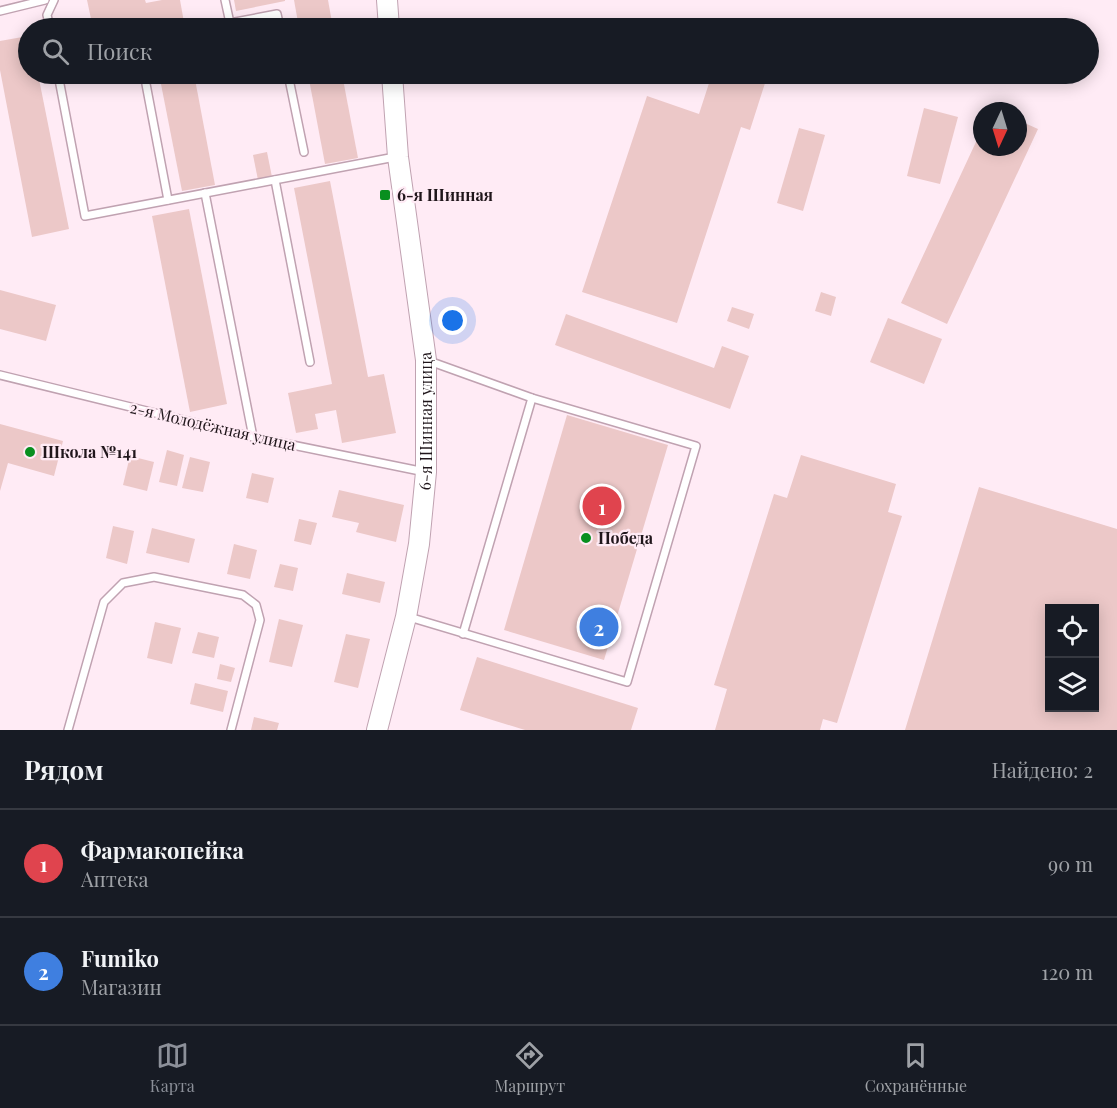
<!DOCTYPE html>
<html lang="ru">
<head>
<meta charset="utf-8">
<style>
  body { margin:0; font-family:"Playfair Display",serif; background:#20242c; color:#f1f3f6 }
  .controls { position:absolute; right:18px; bottom:18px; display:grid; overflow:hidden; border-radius:0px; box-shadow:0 3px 15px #0003 }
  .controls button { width:54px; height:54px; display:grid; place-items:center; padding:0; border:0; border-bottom:2px solid #363941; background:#171b24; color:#f1f3f6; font:30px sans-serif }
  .compass { position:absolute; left:973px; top:102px; width:54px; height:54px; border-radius:50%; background:#171b24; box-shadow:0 3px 15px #0003; rotate:184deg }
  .you { position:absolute; left:453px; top:321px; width:21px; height:21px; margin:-15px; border:4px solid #fff; border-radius:50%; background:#1a73e8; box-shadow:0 0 0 9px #1a73e833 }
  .badge { display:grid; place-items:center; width:39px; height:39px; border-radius:50%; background:#8c9099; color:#fff; font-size:20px; font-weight:700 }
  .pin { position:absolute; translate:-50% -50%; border:3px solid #fff; box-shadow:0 2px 6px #0006 }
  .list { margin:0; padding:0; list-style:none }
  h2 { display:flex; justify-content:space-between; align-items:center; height:78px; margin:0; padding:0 24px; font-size:26px }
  h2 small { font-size:20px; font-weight:400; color:#9ea1a6 }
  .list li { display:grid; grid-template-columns:39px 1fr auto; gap:18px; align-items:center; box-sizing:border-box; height:108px; padding:0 24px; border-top:2px solid #363941 }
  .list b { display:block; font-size:22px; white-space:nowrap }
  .list p { margin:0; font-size:20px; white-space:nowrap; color:#9ea1a6 }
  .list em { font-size:20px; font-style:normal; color:#9ea1a6 }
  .icon { flex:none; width:33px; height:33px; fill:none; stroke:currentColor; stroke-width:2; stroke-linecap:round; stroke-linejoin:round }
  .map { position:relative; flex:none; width:1117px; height:730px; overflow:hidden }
  .search { position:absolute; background:#171b24; box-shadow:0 3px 15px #0003; left:18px; right:18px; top:18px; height:66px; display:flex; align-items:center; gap:15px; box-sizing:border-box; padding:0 21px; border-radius:33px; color:#9ea1a6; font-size:22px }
  .sheet { height:294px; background:#171b24 }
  nav { display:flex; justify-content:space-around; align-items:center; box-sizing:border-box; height:84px; border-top:2px solid #363941; background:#171b24; font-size:16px; color:#9ea1a6 }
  nav a { display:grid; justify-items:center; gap:3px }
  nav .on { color:#8c9099 }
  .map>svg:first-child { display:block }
  .building { fill:#ecc8c8; fill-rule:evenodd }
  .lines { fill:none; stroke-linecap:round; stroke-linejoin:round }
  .lane-casing { stroke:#c0a2b1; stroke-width:10 }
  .secondary-casing { stroke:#c0a2b1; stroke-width:22 }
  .lane { stroke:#fff; stroke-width:7 }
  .secondary { stroke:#fff; stroke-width:20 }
  .poi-dot { fill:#088f1f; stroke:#ffebf5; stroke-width:2 }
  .labels { text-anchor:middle; stroke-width:4.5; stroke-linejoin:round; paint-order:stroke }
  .poi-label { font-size:16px; font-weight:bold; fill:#20161b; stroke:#ffebf5; text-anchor:start }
  .street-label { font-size:16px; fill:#20161b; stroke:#ffebf5 }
</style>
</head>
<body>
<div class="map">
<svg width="1117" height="730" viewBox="0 0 1117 730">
  <rect width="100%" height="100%" fill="#ffebf5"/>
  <g class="building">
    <polygon points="87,0 145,0 146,3 162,0 180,0 185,28 151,28 150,27 93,28"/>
    <polygon points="234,0 285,0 285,1 236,11"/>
    <polygon points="294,0 328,0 333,28 299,28"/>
    <polygon points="28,36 28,74 38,74 69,229 32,237 0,70 0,41"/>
    <polygon points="159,74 194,74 215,185 182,191"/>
    <polygon points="308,74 342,74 358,158 325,164"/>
    <polygon points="712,74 757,74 767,77 750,130 741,127 677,323 582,292 647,96 699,114"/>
    <polygon points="924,108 958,117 940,184 907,176"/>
    <polygon points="1018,120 1038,129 947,324 901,303 982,129 982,147 1018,147"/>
    <polygon points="799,128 825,135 803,211 777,203"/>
    <polygon points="267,152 272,177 258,180 253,155"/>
    <polygon points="330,181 368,377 384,374 396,433 342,443 336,410 315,414 318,429 296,433 288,393 332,384 294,188"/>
    <polygon points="189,209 227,404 190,412 152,216"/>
    <polygon points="0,290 56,305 46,341 0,329"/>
    <polygon points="821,292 836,297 831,316 815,311"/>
    <polygon points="732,307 754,314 749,329 727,321"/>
    <polygon points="566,314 714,368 722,346 749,356 730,409 555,345"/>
    <polygon points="888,318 942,339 924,384 870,362"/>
    <polygon points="567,415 668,445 604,660 504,630"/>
    <polygon points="0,424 63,441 54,476 8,463 0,491"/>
    <polygon points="167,450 184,455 177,486 159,482"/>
    <polygon points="801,455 896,484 888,512 902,516 837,723 823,719 820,730 715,730 727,689 714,685 774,494 787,498"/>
    <polygon points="130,456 154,462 147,491 123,485"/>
    <polygon points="190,457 210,462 203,492 182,488"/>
    <polygon points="252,473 274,478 268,503 246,498"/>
    <path d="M979,487L1117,529V730H905ZM1050,608H1094V708H1050Z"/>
    <polygon points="339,490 404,505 396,542 356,532 359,523 332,517"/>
    <polygon points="299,519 317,523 311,545 294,541"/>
    <polygon points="113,526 134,531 127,564 106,558"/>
    <polygon points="152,528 195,539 189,563 146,553"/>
    <polygon points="234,544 257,550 250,579 227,574"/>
    <polygon points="280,564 298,568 293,591 274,587"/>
    <polygon points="347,573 385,582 380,603 342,594"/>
    <polygon points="279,619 303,625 292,667 269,662"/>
    <polygon points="155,622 181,628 172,664 147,658"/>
    <polygon points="198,632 219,637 214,658 192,653"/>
    <polygon points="346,634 370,639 358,688 334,682"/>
    <polygon points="477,657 638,708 631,730 525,730 460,710"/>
    <polygon points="220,664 235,668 231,682 217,679"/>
    <polygon points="195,683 228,691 223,712 190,704"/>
    <polygon points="254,717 279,723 277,730 251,730"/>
  </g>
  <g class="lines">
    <g class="lane-casing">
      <g id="lane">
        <polyline points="225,0 230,23 277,14 280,28"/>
        <polyline points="0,11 45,0"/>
        <polyline points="50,28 47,15 54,0"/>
        <polyline points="58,74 85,216 395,157"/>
        <polyline points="288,74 304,152"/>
        <polyline points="146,84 168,200"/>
        <polyline points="275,180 310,362"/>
        <polyline points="205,193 253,437"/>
        <polyline points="0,375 253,437 425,472"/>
        <polyline points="409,617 627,682 696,446 532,398 429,361"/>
        <polyline points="463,634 532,398"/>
        <polyline points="68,730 104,602 123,583 154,577 243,595 256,605 260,620 231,730"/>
      </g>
    </g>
    <g class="secondary-casing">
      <g id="secondary">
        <polyline points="387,0 389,28"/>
        <path id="s1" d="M377,730L406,617L419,544L426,472V360L398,157L392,74"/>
      </g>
    </g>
    <use href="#lane" class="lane"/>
    <use href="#secondary" class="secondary"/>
  </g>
  <g class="poi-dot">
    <rect x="379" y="189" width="12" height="12" rx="3"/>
    <circle cx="30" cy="452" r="6"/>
    <circle cx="586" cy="538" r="6"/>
  </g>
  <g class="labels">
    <g class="poi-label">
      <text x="397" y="201">6-я Шинная</text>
      <text x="42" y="458">Школа №141</text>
      <text x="598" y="544">Победа</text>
    </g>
    <g class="street-label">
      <text dy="6" stroke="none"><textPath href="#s1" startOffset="314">6-я Шинная улица</textPath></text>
      <text transform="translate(213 426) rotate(13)" y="6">2-я Молодёжная улица</text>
    </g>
  </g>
</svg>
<div class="controls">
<button><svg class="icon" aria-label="locate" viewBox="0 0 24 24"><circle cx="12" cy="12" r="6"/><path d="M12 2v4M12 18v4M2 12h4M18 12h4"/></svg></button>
<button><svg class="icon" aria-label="layers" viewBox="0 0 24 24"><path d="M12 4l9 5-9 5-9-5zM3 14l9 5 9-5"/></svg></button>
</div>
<svg class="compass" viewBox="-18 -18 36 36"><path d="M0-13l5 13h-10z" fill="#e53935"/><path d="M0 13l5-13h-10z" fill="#9ea1a6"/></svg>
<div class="you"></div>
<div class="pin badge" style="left:602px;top:506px;background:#e0444e">1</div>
<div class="pin badge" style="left:599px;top:627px;background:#3f7fe0">2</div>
<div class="search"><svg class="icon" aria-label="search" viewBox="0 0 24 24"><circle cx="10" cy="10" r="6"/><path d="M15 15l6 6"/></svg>Поиск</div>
</div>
<section class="sheet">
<h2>Рядом<small>Найдено: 2</small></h2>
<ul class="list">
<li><span class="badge" style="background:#e0444e">1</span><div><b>Фармакопейка</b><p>Аптека</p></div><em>90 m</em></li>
<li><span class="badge" style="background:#3f7fe0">2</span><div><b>Fumiko</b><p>Магазин</p></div><em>120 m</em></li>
</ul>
</section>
<nav>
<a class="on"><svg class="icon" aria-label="map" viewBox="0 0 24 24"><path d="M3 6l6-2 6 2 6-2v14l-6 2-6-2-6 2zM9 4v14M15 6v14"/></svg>Карта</a>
<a><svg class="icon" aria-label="directions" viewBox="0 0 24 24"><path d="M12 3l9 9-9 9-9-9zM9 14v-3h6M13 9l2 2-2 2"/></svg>Маршрут</a>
<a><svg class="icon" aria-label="saved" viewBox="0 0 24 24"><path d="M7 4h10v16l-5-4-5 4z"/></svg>Сохранённые</a>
</nav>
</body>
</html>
